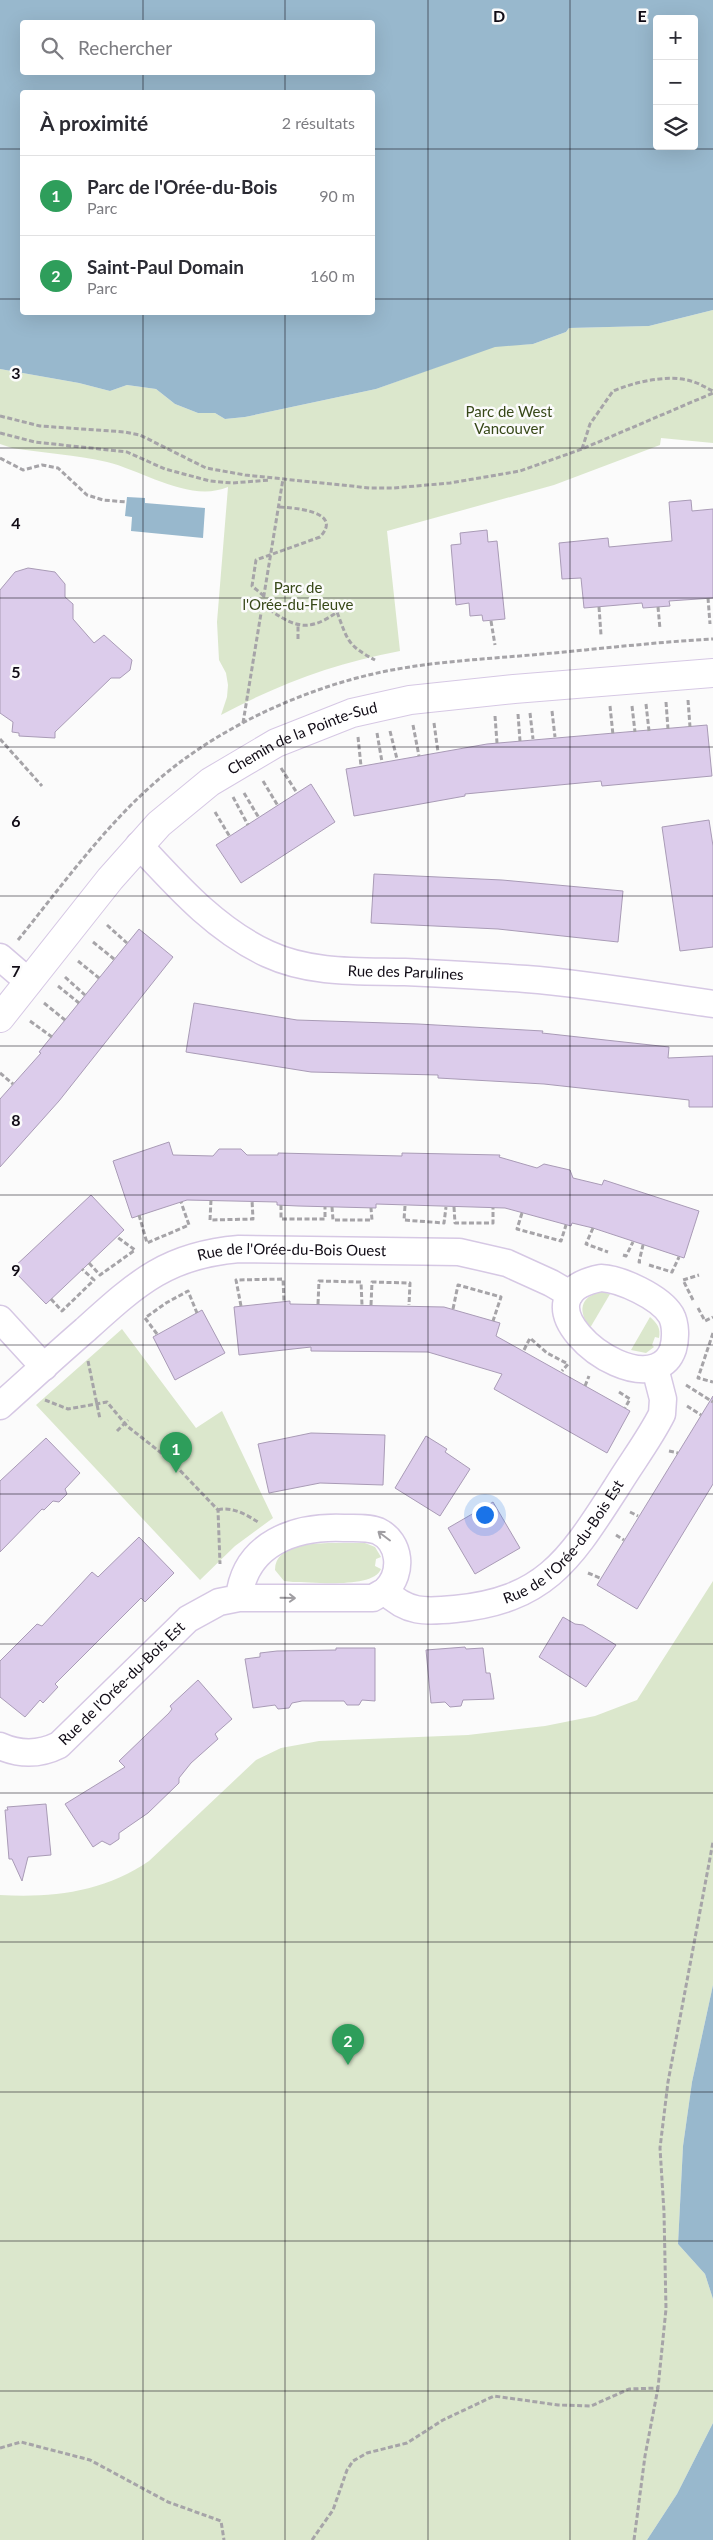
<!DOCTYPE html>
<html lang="fr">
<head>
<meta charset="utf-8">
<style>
  body { margin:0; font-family:Lato,sans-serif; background:#f7f7f7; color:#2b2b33 }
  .controls { position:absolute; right:15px; top:15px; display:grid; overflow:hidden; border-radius:5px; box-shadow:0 5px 20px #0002 }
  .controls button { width:45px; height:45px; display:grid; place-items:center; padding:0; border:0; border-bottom:1px solid #e1e1e2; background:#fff; color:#2b2b33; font:25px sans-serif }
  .you { position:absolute; left:484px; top:1514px; width:18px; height:18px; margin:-12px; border:4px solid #fff; border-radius:50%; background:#1a73e8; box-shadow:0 0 0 8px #1a73e833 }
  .badge { display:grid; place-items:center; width:32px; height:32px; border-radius:50%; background:#a258cb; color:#fff; font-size:16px; font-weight:700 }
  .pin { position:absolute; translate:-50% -41px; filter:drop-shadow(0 1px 2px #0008) }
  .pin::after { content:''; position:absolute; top:26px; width:18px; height:15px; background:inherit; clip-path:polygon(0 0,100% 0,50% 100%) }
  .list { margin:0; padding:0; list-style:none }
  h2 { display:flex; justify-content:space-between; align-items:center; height:65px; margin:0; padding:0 20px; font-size:21px }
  h2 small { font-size:16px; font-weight:400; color:#7c7c81 }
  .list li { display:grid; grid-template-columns:32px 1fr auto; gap:15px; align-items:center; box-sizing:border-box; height:80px; padding:0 20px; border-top:1px solid #e1e1e2 }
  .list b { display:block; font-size:19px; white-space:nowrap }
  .list p { margin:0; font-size:16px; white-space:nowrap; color:#7c7c81 }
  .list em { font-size:16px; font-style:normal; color:#7c7c81 }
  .icon { flex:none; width:28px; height:28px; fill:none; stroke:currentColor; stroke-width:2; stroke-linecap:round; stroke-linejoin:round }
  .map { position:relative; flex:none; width:713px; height:2540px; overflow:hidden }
  .search { position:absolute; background:#fff; box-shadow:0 5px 20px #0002; left:20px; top:20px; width:355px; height:55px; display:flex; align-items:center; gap:12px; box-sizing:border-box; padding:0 18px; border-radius:5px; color:#7c7c81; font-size:19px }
  .panel { position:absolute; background:#fff; box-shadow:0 5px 20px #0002; left:20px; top:90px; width:355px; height:225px; border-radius:5px }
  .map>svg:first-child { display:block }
  .green { fill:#dbe7cc }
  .water { fill:#98b8cd; fill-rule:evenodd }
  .building { fill:#dccceb; stroke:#a99bb6 }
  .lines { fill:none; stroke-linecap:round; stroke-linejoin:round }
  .minor-casing { stroke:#d6c8e4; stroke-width:29 }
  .tertiary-casing { stroke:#d6c8e4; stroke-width:30 }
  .path { stroke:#a6a4a8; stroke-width:3; stroke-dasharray:5 2.5; stroke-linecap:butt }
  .minor { stroke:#fff; stroke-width:26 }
  .tertiary { stroke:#fff; stroke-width:28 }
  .oneway { stroke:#a09ea2 }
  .grid { fill:none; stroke:#110c16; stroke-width:1; stroke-opacity:0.55 }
  .labels { text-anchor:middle; stroke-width:5; stroke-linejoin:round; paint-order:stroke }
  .park-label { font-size:15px; fill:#374818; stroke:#fbfbfb }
  .street-label { font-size:15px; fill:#110c16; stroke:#fbfbfb }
  .grid-label { font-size:16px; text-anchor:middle; font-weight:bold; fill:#110c16; stroke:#fbfbfb; stroke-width:5; stroke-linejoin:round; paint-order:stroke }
</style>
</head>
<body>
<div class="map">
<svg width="713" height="2540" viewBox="0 0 713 2540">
  <rect width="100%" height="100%" fill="#fbfbfb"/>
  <g class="green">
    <path d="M713,310V443L661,438L660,445L554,485L387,531L400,651C335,663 279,684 221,715L227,697L228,685L226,673L219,660L217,622L228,487C190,503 144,471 107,462C76,455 43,453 12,448L0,444V369L79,383L110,391L127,385L156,389L175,404L198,413H215L225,419L245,417L376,389L495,346L533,344L566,332L569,328L649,326Z"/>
    <path d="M602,1292L610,1294L590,1328C578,1312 579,1296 602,1292Z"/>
    <path d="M650,1317C657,1323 661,1328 659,1338L655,1337L652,1345L654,1347L646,1353L631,1350Z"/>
    <polygon points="122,1329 196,1428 222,1411 273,1518 235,1546 200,1580 36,1405"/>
    <path d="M337,1543H365L375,1547L381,1557L376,1559L375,1566L381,1569C373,1589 313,1582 293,1582L284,1581L275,1570C275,1543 317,1543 337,1543Z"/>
    <path d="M713,1581V1985L692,2082L683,2146L678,2244L705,2274L713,2299V2423L677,2494L647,2540H0V1895C53,1898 104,1892 149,1861L256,1760L281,1748L319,1741L468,1735L545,1726L595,1716L637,1700Z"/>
  </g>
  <g class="water">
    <path d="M0,0H713V310L649,326L569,328L566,332L533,344L495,347L376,389L245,417L225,419L215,413H198L175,404L156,389L127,385L110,391L79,383L0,369ZM657,19H694V146H657ZM372,22V72H22V22ZM372,92V312H22V92Z"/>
    <polygon points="127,497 145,498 145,503 205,508 203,538 131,531 132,517 125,516"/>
    <polygon points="713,1985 713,2299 705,2274 678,2244 683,2146 692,2082"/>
    <polygon points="713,2423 713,2540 647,2540 677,2494"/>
  </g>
  <g class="building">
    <polygon points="691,500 692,511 713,509 713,598 669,601 670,606 643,608 642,603 584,608 581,578 562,579 559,543 608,538 609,547 672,541 669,502"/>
    <polygon points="487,530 488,542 497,541 505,619 483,621 482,615 470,616 469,603 456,605 451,545 461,544 460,533"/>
    <polygon points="28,568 55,572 65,584 65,597 73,604 73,619 94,643 104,635 132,660 130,670 120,678 111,678 55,732 55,738 19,736 19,733 12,732 13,722 0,713 0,590 15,572"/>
    <polygon points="707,725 712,776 602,786 601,781 465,794 465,796 354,816 346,769 487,744"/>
    <polygon points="311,784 335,822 241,883 216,845"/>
    <polygon points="709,820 713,846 713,947 680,951 662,827"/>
    <polygon points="374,874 502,880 623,891 618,942 498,929 371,923"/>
    <polygon points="139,929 173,957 59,1101 0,1167 0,1099 41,1053 39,1052"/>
    <polygon points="194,1003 297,1020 418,1024 543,1031 542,1033 669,1047 668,1058 713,1056 713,1107 689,1107 689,1100 544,1084 438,1078 438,1075 311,1072 186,1052"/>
    <polygon points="169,1142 173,1155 213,1156 219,1149 241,1149 247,1155 278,1155 278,1153 402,1156 402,1153 500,1155 499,1157 537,1168 544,1164 570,1170 573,1178 602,1185 604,1180 699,1211 684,1258 593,1228 572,1223 571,1226 505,1208 376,1204 376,1208 298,1206 277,1205 277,1202 187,1200 132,1218 113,1161"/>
    <polygon points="91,1195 124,1230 46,1304 12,1269"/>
    <polygon points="290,1301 290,1304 444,1307 500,1323 496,1336 630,1411 607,1453 494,1389 502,1374 428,1352 311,1351 311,1347 239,1355 234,1307"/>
    <polygon points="202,1310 225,1353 175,1380 153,1337"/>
    <polygon points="713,1396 713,1484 637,1609 597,1585"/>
    <polygon points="311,1433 385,1435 383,1485 320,1483 269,1493 258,1444"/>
    <polygon points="426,1436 447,1449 445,1452 470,1469 440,1516 395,1488"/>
    <polygon points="46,1438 80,1473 65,1489 67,1494 59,1502 53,1501 44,1510 42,1509 0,1552 0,1481"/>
    <polygon points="493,1502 520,1548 475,1574 448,1528"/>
    <polygon points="139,1537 174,1573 145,1602 141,1598 55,1684 58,1687 43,1703 40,1700 25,1717 0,1697 0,1661 37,1624 42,1626 92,1572 98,1577"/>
    <polygon points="563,1617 575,1624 583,1625 616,1645 586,1687 539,1657"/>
    <polygon points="465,1647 466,1649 483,1648 486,1673 490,1673 494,1699 463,1700 461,1706 450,1707 445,1702 431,1703 426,1650"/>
    <polygon points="336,1648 375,1648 375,1701 362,1700 359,1705 347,1705 344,1701 302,1701 292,1703 289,1708 278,1709 275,1705 253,1708 245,1659 260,1657 260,1653 277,1651 336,1650"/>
    <polygon points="198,1680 232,1719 215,1734 218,1739 191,1763 179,1778 179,1783 148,1813 119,1833 119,1839 110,1845 102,1841 93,1847 65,1804 125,1767 119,1761 169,1713 172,1709 170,1706"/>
    <polygon points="46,1804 51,1855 28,1857 22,1881 12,1859 9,1859 5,1810 8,1810 7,1807"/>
  </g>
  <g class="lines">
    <g class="minor-casing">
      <g id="minor">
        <path id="s1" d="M139,845C178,887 216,930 268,954C311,974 360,971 405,972C446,974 486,976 526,979C589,984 651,995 713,1004"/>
        <polyline points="0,957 29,982"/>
        <path d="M601,1278C621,1279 660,1297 671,1315C676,1324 676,1339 673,1349C670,1358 664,1364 656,1367C611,1384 514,1295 601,1278Z"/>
        <polyline points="0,1319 44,1367"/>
        <path id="s2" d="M0,1406C28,1381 56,1355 85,1330C137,1283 167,1255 239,1249L459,1252L507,1263L551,1283L570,1294"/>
        <path id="s3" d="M385,1591C407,1613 425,1612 455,1609C546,1600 570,1559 616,1488C631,1463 649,1440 662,1414L663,1399L655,1368"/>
        <path id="s4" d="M0,1746C20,1755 39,1755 59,1745L188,1619L219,1602L239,1598H373C377,1595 383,1593 386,1590C403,1573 401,1542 378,1531C368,1527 355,1528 344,1528C295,1526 245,1543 239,1598"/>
      </g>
    </g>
    <g class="tertiary-casing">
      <g id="tertiary">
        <path id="s5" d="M0,1018L110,879L159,824L210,782L276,743L352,713L410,700L514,689L713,673"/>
      </g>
    </g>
    <g class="path">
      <polyline points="0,416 40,426 125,432 140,435 206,468 245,475 370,488 393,488 450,483 520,471 582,449 713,393"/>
      <polyline points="0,433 35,442 127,452 165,469 210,481 232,483 270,480"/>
      <path d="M582,449L590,424L613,391C635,382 667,374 691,381C699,383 706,388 713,391"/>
      <polyline points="0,458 23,470 42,465 58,468 87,495 103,500 127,502"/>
      <path d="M264,596L252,586L256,560L320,537C344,511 294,508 279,507"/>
      <polyline points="708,598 710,624"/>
      <path d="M263,605C291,625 306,635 337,612C348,641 347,645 375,660"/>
      <polyline points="599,607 601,635"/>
      <polyline points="658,607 660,629"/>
      <polyline points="491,621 495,645"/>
      <polyline points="298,639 298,625"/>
      <polyline points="688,700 690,727"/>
      <polyline points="666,702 668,729"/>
      <polyline points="646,704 649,731"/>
      <polyline points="610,706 613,735"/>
      <polyline points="632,706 635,732"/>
      <polyline points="552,711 555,737"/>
      <polyline points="530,713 533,739"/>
      <polyline points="518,714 520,741"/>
      <polyline points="495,716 497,743"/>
      <polyline points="243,723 283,479"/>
      <polyline points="434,723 438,752"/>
      <polyline points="413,725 419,756"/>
      <polyline points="390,731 397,759"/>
      <polyline points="377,733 382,762"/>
      <polyline points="358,737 361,766"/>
      <polyline points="0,739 42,786"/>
      <polyline points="281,768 297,793"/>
      <polyline points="263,781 278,806"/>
      <polyline points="244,793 259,818"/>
      <polyline points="233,797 248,825"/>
      <polyline points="215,812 230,837"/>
      <polyline points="107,925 127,943"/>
      <path d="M18,940C60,888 101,831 151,786C213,730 301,689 382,672C434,661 489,659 542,654C599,649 656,642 713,639"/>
      <polyline points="93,942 114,959"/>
      <polyline points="78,961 99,978"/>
      <polyline points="65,977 85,995"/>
      <polyline points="58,986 79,1003"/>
      <polyline points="44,1003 65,1020"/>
      <polyline points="30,1021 52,1037"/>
      <polyline points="0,1073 13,1084"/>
      <polyline points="211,1200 210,1220 253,1219 252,1200"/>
      <polyline points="281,1205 281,1219 325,1219 325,1207"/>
      <polyline points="405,1206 404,1220 444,1223 446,1207"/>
      <polyline points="332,1207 333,1220 372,1220 371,1208"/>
      <polyline points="454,1207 455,1223 493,1223 493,1208"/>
      <polyline points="522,1213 517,1229 561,1241 566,1225"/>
      <polyline points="139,1215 147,1243 189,1225 181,1202"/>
      <polyline points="593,1228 586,1244 608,1252"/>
      <polyline points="623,1255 626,1256 633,1242"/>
      <polyline points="641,1262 639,1262 643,1245"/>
      <polyline points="89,1263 100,1275 135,1250 117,1237"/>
      <polyline points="649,1265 672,1272 679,1257"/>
      <polyline points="51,1299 62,1311 94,1280 82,1269"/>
      <polyline points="693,1300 683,1280 699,1275"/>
      <polyline points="318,1304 319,1281 361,1282 362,1305"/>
      <polyline points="371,1305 372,1282 410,1283 409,1305"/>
      <polyline points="241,1306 236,1280 283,1279 284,1302"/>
      <polyline points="698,1308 705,1321 713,1317"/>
      <polyline points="453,1309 458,1285 501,1297 493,1321"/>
      <polyline points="713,1333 698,1378 713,1382"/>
      <polyline points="157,1334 145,1318 166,1303 188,1291 197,1313"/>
      <polyline points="524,1350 530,1338 547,1353 568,1364 562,1371"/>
      <polyline points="88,1361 100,1419"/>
      <polyline points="686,1385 713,1402"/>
      <polyline points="585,1386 589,1376"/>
      <polyline points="619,1392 630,1399 625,1408"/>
      <polyline points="45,1400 68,1409 107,1402 127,1426 169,1459 218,1510 220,1564"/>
      <polyline points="687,1406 701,1415"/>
      <polyline points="117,1431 128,1420"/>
      <polyline points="669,1451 678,1453"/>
      <path d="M218,1510C232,1506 247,1515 258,1522"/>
      <polyline points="630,1512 638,1516"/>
      <polyline points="616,1535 624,1540"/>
      <polyline points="588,1573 600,1578"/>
      <polyline points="0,2448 21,2442 90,2460 168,2502 221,2521 224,2540"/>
      <polyline points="312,2540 333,2510 347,2470 353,2461 367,2453 407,2443 443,2420 494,2396 558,2405 591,2406 629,2389 658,2388 666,2309 664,2212 660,2148 668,2082 713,1842"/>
      <polyline points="634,2540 645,2456 658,2388"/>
    </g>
    <use href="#minor" class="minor"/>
    <use href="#tertiary" class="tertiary"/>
  </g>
  <defs><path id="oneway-shaft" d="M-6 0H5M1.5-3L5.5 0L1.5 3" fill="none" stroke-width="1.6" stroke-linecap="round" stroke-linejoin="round" transform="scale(1.25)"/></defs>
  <g class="oneway">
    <use href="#oneway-shaft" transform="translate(384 1536) rotate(-143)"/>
    <use href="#oneway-shaft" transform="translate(288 1598) rotate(1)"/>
  </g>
  <path class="grid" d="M143,0V22M285,0V22M428,0V2540M570,0V2540M143,72V92M285,72V92M0,149H22M372,149H713M0,299H22M372,299H713M143,312V2540M285,312V2540M0,448H713M0,598H713M0,747H713M0,896H713M0,1046H713M0,1195H713M0,1345H713M0,1494H713M0,1644H713M0,1793H713M0,1942H713M0,2092H713M0,2241H713M0,2391H713"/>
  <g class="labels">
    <g class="park-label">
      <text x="509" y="417">Parc de West<tspan x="509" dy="17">Vancouver</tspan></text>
      <text x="298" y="593">Parc de<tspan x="298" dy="17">l'Orée-du-Fleuve</tspan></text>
    </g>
    <g class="street-label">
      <text dy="5" stroke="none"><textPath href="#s5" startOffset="420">Chemin de la Pointe-Sud</textPath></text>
      <text dy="5" stroke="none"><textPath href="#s1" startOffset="310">Rue des Parulines</textPath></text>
      <text dy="5" stroke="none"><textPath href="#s2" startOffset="345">Rue de l'Orée-du-Bois Ouest</textPath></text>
      <text dy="5" stroke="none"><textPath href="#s3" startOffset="210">Rue de l'Orée-du-Bois Est</textPath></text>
      <text dy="5" stroke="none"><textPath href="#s4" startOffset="149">Rue de l'Orée-du-Bois Est</textPath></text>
    </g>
  </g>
  <g class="grid-label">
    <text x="499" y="22">D</text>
    <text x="642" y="22">E</text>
    <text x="16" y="379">3</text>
    <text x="16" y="529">4</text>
    <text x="16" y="678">5</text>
    <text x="16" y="827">6</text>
    <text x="16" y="977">7</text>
    <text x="16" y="1126">8</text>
    <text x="16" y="1276">9</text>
  </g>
</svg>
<div class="controls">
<button>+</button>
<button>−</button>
<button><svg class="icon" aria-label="layers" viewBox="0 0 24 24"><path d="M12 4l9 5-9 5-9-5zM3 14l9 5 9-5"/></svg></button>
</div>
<div class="you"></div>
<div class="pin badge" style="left:176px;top:1473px;background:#2e9e5b">1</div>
<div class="pin badge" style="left:348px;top:2065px;background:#2e9e5b">2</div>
<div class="search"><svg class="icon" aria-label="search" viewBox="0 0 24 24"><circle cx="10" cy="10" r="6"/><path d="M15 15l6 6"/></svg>Rechercher</div>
<section class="panel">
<h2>À proximité<small>2 résultats</small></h2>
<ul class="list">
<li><span class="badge" style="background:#2e9e5b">1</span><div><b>Parc de l'Orée-du-Bois</b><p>Parc</p></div><em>90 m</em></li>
<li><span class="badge" style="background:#2e9e5b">2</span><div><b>Saint-Paul Domain</b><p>Parc</p></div><em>160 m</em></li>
</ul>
</section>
</div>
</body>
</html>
